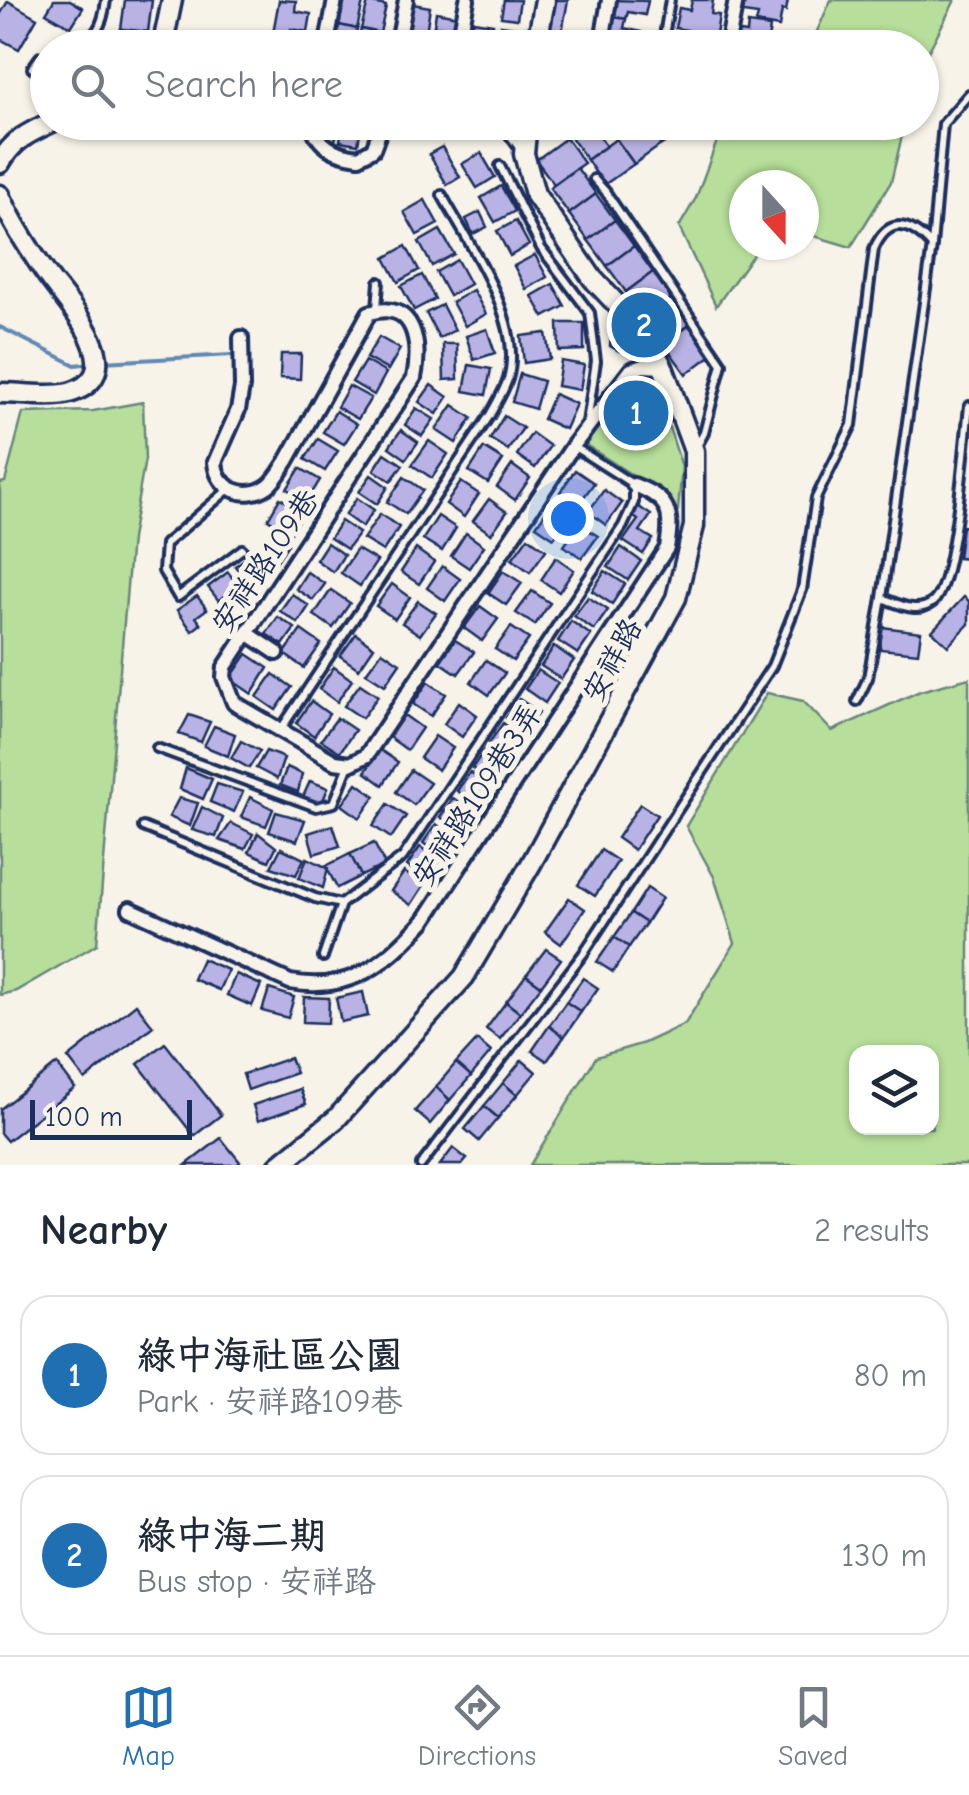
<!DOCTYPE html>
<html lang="en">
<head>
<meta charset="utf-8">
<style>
  body { margin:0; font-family:"Comic Neue","LXGW WenKai TC",sans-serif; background:#f6f6f7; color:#1f2937 }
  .controls { position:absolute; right:30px; bottom:30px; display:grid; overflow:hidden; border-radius:20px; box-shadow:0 2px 8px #0004 }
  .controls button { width:90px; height:90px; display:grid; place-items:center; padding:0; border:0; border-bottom:2px solid #e0e1e3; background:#fff; color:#1f2937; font:50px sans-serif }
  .compass { position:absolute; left:729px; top:170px; width:90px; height:90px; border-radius:50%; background:#fff; box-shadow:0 2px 8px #0004; rotate:159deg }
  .scale { position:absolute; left:30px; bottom:25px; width:162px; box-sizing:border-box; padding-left:10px; border:5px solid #1b2f5e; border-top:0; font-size:28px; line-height:35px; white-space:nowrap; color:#1b2f5e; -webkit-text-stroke:8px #f7f3e8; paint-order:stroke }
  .you { position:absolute; left:568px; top:518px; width:35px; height:35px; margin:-25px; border:8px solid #fff; border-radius:50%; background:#1a73e8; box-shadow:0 0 0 15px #1a73e833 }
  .badge { display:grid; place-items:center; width:65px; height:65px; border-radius:50%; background:#1f6fb2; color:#fff; font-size:32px; font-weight:700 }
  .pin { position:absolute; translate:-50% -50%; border:5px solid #fff; box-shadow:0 2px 10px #0006 }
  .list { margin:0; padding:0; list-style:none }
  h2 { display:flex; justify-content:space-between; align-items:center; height:130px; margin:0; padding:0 40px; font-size:42px }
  h2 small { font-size:32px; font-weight:400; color:#747a83 }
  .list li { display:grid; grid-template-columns:65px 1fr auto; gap:30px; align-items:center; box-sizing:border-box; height:160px; margin:0 20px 20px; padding:0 20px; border:2px solid #e0e1e3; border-radius:30px }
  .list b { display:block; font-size:38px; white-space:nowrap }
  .list p { margin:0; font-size:32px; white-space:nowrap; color:#747a83 }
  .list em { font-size:32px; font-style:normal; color:#747a83 }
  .icon { flex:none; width:55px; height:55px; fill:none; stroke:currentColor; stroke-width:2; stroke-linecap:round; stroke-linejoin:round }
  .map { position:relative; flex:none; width:969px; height:1165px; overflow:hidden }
  .search { position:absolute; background:#fff; box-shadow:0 2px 8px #0004; left:30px; right:30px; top:30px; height:110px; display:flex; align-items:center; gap:25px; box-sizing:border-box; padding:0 35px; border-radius:55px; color:#747a83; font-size:38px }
  .sheet { height:490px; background:#fff }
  nav { display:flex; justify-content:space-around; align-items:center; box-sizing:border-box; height:140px; border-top:2px solid #e0e1e3; background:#fff; font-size:28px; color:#747a83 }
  nav a { display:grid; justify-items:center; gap:5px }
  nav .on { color:#1f6fb2 }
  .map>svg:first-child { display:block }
  .green { fill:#b7de9a; stroke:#69867c; stroke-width:2.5; fill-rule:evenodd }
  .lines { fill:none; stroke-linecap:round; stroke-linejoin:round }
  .stream { stroke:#6288b4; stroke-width:4 }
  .building { fill:#b8b3e4; stroke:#1b2f5e; stroke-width:2.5 }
  .lane-casing { stroke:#1b2f5e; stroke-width:14 }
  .street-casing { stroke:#1b2f5e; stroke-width:20 }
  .secondary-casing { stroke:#1b2f5e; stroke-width:25 }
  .lane { stroke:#f7f3e8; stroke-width:6 }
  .street { stroke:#f7f3e8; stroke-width:12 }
  .secondary { stroke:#f7f3e8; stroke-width:18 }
  .labels { text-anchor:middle; stroke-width:10; stroke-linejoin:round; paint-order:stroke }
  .street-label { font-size:30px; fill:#1b2f5e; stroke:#f7f3e8 }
</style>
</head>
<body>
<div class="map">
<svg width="969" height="1165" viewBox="0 0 969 1165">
  <rect width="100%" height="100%" fill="#f7f3e8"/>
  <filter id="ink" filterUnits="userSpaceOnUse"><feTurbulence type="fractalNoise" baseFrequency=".01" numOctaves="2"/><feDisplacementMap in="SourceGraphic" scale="20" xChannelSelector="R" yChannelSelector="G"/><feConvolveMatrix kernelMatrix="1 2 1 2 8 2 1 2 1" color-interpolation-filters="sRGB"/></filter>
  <g filter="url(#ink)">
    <g class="green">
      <polygon points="831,0 955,0 922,64 922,48 810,47"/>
      <polygon points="724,122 905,123 891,182 851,247 804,233 804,185 744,185 744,245 760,245 716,306 679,227 696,198"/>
      <polygon points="651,373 682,467 678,510 658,492 586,445 630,381"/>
      <polygon points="143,402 145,459 131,539 97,944 16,991 0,995 0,483 5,482 23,413 93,411"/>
      <path d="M969,678V1165H530L596,1057L644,1043L685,1024L735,943L714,877L686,826L767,693L803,701L832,731L920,691ZM856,1052H932V1128H856Z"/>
    </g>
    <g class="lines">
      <g class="stream">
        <polyline points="0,327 75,365 92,363"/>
        <polyline points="102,362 232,355"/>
      </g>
    </g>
    <g class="building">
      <polygon points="54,0 70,0 83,8 71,27 46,13"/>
      <polygon points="125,0 152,0 148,32 121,29"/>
      <polygon points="279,0 296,1 295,11 311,14 308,32 291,29 290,36 273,33"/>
      <polygon points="345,0 363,2 357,29 339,25"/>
      <polygon points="504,0 520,0 517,19 501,17"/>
      <polygon points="550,0 568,0 561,38 545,36"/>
      <polygon points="612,0 648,1 645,15 628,12 626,19 608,16"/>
      <polygon points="692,0 713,0 711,14 719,15 716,35 707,33 705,48 684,44 687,30 675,28 679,8 690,10"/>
      <polygon points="745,0 788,0 786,11 782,10 779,27 756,23 758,15 743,13"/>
      <polygon points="8,1 37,18 19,49 0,39 0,15"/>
      <polygon points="368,2 386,6 380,33 361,29"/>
      <polygon points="407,3 430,7 426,33 403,29"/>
      <polygon points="436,12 457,16 454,29 434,26"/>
      <polygon points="608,16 626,19 624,28 641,32 638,46 622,43 621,48 602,47"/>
      <polygon points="473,21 493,24 489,48 469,48"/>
      <polygon points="748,24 770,27 767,48 730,48 732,31 747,33"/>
      <polygon points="339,25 357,29 353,48 334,48"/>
      <polygon points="501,25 522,28 519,48 498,48"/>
      <polygon points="434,26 454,29 451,48 430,48"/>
      <polygon points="121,29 148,32 146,48 119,48"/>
      <polygon points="361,29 380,33 377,48 357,48"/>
      <polygon points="403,29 426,33 423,48 400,48"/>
      <polygon points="319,122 339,122 335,141 317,137"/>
      <polygon points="343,122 362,122 358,144 340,141"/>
      <polygon points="640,122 645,122 661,145 634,164 616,139"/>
      <polygon points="645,122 664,122 674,137 661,145"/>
      <polygon points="590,124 606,146 587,160 571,137"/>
      <polygon points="566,138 584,163 554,184 536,160"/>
      <polygon points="616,139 634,164 604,185 587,160"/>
      <polygon points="442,147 460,177 447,185 429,154"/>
      <polygon points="481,153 495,177 477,188 462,164"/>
      <polygon points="577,168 596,194 569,214 550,188"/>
      <polygon points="501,186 515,211 495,222 481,198"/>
      <polygon points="596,194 615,220 588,240 569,214"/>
      <polygon points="425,200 438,224 417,235 404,212"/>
      <polygon points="480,212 487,227 473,234 466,219"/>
      <polygon points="615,220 634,246 607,266 588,240"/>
      <polygon points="516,221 529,245 510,256 497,231"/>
      <polygon points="440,230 454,254 432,266 419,242"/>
      <polygon points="406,246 419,270 398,282 385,258"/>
      <polygon points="634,246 653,272 626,292 607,266"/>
      <polygon points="535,255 547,277 526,289 514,266"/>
      <polygon points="457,260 470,284 449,296 436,272"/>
      <polygon points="653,272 672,298 645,318 626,292"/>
      <polygon points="422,275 435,299 414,310 401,286"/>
      <polygon points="553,284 565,306 544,317 532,296"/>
      <polygon points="473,290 486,314 465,326 452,302"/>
      <polygon points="672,298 691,324 664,344 645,318"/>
      <polygon points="442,305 455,330 439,338 426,313"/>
      <polygon points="558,323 584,323 584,350 559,351"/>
      <polygon points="612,323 627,331 619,351 610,346"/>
      <polygon points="691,324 713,354 686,374 664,344"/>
      <polygon points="487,329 495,353 474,360 466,336"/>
      <polygon points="546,333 550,359 524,363 521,336"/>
      <polygon points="379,337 400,349 388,370 366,358"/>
      <polygon points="443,344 457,344 458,379 444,380"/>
      <polygon points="281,354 301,354 300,379 280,378"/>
      <polygon points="365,361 386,373 374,395 352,382"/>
      <polygon points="561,361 584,365 580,390 557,386"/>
      <polygon points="469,365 491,369 486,395 464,391"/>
      <polygon points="520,374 543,381 535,409 512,402"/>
      <polygon points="431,385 448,397 437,414 419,402"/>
      <polygon points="349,386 371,398 358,419 337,407"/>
      <polygon points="554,394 576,404 565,429 543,419"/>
      <polygon points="453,405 472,418 456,443 436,430"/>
      <polygon points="416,408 434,419 422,436 405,425"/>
      <polygon points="336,411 357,424 344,444 323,432"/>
      <polygon points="504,416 523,428 508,450 490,439"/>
      <polygon points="401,430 418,442 406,459 389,447"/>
      <polygon points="532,433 550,446 535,468 517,455"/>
      <polygon points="318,439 338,451 325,471 305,459"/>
      <polygon points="429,441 448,454 432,478 412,465"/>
      <polygon points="484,448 503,460 488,483 469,471"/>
      <polygon points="385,453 403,465 391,481 374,470"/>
      <polygon points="512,465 530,478 515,500 497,487"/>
      <polygon points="300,468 320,480 307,501 287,489"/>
      <polygon points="575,470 594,483 578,505 560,492"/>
      <polygon points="371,475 388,487 377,504 359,492"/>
      <polygon points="404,477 423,490 406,514 387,502"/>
      <polygon points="461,482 479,494 464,517 446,504"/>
      <polygon points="604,490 622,503 606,525 588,512"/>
      <polygon points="280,498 303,511 291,533 268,519"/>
      <polygon points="357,498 374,510 362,527 345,515"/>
      <polygon points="489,499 507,512 491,534 473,521"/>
      <polygon points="551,504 569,516 554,538 536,526"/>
      <polygon points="636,505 651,515 640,531 653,539 643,554 623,541 638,520 630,514"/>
      <polygon points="380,514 399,527 383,551 363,539"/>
      <polygon points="438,516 456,528 442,551 423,539"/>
      <polygon points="341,521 359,533 347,549 330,538"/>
      <polygon points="579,524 598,536 582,558 564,546"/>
      <polygon points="962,526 969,527 969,559 958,558"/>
      <polygon points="466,533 484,546 469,568 451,556"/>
      <polygon points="276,536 288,544 276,562 264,554"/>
      <polygon points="528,537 546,550 530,572 512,559"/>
      <polygon points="327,543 344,555 333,572 316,560"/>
      <polygon points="621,547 641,561 628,580 608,567"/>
      <polygon points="357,549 377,561 360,586 341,573"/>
      <polygon points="416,549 434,562 419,584 401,572"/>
      <polygon points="255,551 265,563 245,579 235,566"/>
      <polygon points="556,557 574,570 559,592 541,580"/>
      <polygon points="442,566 460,579 445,601 427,588"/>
      <polygon points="503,571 522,583 506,605 488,593"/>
      <polygon points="605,571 625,584 612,604 592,591"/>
      <polygon points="228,572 238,585 219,601 208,587"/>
      <polygon points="307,572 325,584 313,600 296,589"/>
      <polygon points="392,584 410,597 395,619 376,606"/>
      <polygon points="331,590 350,603 333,628 314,615"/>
      <polygon points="532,591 550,603 535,625 516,613"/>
      <polygon points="292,594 309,606 298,623 280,611"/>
      <polygon points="197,596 207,609 196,617 201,624 192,631 177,610"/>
      <polygon points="588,597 608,610 594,630 574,616"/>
      <polygon points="964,597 969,601 969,624 948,646 932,631"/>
      <polygon points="418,601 436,613 420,635 402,623"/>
      <polygon points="480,606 498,619 482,641 464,628"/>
      <polygon points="278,617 295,628 283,645 266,634"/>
      <polygon points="571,621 591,635 578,654 558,641"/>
      <polygon points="511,627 529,639 513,661 495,649"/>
      <polygon points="882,627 921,632 918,653 880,649"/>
      <polygon points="301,630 321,644 304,668 284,654"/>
      <polygon points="356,634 374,647 359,669 340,656"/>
      <polygon points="455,640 474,652 458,674 440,662"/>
      <polygon points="554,646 574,660 561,679 541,666"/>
      <polygon points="382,651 400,663 385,685 366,673"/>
      <polygon points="247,654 268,668 252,694 230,679"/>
      <polygon points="486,660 505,673 489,695 471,682"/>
      <polygon points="334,667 352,680 337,702 319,689"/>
      <polygon points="538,670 558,683 545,703 525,689"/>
      <polygon points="273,674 292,687 276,710 257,697"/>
      <polygon points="428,682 446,694 431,716 413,704"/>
      <polygon points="360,684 378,696 362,718 344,706"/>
      <polygon points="519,699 539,712 526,732 506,718"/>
      <polygon points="311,701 329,714 314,736 296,723"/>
      <polygon points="459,702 477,715 462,737 444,724"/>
      <polygon points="189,715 210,722 201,742 179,734"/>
      <polygon points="404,715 422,728 407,750 389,737"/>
      <polygon points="337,718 355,730 340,752 321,740"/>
      <polygon points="503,723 523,737 509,756 489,743"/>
      <polygon points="214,726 235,734 228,756 204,746"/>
      <polygon points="435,736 453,748 438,770 420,758"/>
      <polygon points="241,741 260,751 249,768 231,758"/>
      <polygon points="486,748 506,762 492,781 472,768"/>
      <polygon points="380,750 398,762 383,785 365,772"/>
      <polygon points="266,751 284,758 277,779 256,768"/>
      <polygon points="287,767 302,774 298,792 280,785"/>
      <polygon points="186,768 212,779 203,799 180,789"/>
      <polygon points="411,770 430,783 414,805 396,792"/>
      <polygon points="470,772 490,785 477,804 457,791"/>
      <polygon points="310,781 328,788 322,803 302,799"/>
      <polygon points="357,783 375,796 360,818 342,805"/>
      <polygon points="217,784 243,792 234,812 210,802"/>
      <polygon points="250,797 273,809 266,826 241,817"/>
      <polygon points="179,798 198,803 190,826 169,817"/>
      <polygon points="453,798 473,811 460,831 440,817"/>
      <polygon points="388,804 406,816 391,838 373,826"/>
      <polygon points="640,804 657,815 634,850 617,838"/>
      <polygon points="202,807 223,818 216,837 192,830"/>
      <polygon points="276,812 305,820 297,841 269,832"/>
      <polygon points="231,823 253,834 245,849 219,840"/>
      <polygon points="436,824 456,837 443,857 423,843"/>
      <polygon points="333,825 340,846 314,854 308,833"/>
      <polygon points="258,833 276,847 269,861 249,852"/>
      <polygon points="374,843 385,865 361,876 350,854"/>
      <polygon points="420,847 440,860 427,880 407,866"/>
      <polygon points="281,848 304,859 296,875 271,867"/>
      <polygon points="601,850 618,861 595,896 578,885"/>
      <polygon points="350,854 361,876 337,888 326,866"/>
      <polygon points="307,858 328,868 323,888 299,878"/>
      <polygon points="404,872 424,885 411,905 391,891"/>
      <polygon points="647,888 662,898 646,923 631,913"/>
      <polygon points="569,898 585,909 561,944 545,932"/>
      <polygon points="631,913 646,923 629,947 614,937"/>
      <polygon points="614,937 629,947 613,972 597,962"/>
      <polygon points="546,949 561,959 541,986 526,975"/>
      <polygon points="202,959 228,970 219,990 193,979"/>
      <polygon points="236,974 261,985 252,1006 227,995"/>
      <polygon points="526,975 541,986 520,1013 506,1002"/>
      <polygon points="583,978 598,988 581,1012 566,1002"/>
      <polygon points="269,989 294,997 288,1018 262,1011"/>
      <polygon points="363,992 368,1016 341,1022 336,998"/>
      <polygon points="304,997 329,998 328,1023 303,1022"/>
      <polygon points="506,1002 520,1013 500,1039 486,1029"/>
      <polygon points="566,1002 581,1012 564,1037 549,1026"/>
      <polygon points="136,1004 153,1026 85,1080 68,1058"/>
      <polygon points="549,1026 564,1037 547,1061 532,1051"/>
      <polygon points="477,1040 491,1052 471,1076 456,1063"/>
      <polygon points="165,1043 221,1115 194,1136 138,1064"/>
      <polygon points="290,1058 296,1073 248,1090 243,1074"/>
      <polygon points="522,1060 536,1072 517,1095 503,1083"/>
      <polygon points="456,1063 471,1076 450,1100 436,1087"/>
      <polygon points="57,1064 75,1088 7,1141 0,1133 0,1109"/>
      <polygon points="503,1083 517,1095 498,1118 484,1106"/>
      <polygon points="436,1087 450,1100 430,1124 415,1111"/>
      <polygon points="300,1089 306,1104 258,1121 253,1105"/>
      <polygon points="484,1106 498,1118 479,1141 465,1129"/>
      <polygon points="221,1138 240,1162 237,1165 186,1165"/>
      <polygon points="453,1148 467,1159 462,1165 440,1165"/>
    </g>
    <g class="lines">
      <g class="lane-casing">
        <g id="lane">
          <path d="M70,48C96,39 103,27 106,0"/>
          <polyline points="662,48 670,0"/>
          <polyline points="48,55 40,57 32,68 48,81"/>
          <polyline points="500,122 520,149"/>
          <polyline points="500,166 541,248 590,313 596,361 587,423"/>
          <polyline points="594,179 605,191 722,364 704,433 697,446"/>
          <polyline points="932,245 943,124 969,94"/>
          <polyline points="377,309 379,282"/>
          <polyline points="229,489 165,544 163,571 178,597 242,549"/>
          <polyline points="857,701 868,678 882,598"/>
          <path d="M281,729L490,415C496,404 504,391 508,379C525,322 468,243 442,195"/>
          <polyline points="157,748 316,807 334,803 349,765"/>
          <polyline points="143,827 315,898 341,904"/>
          <polyline points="323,957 341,904 403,857 623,526 634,502 634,485 573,446"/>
          <path d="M421,1165L583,954L772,666L802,590L816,498L852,425L874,249C889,215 911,223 932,246L882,598C899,604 917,615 933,602C955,584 965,440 969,406"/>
        </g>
      </g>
      <g class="street-casing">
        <g id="street">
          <polyline points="326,48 335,0"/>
          <polyline points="397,48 406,0"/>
          <polyline points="458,48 467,0"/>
          <polyline points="597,48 602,42 609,0"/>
          <polyline points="727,48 736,0"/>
          <path d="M312,122C317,147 336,154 359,157L373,149L383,122"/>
          <path d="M241,338L242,387L238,410L215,462C217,490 246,501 268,486C276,480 281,470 287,461L369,313C416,298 421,346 414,378L225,667L224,677L234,703L335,762L350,764L366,756L573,446L631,370L643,366L663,367"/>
          <polyline points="247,633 277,653"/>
          <path d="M130,909L290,982C351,993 385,964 424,921L667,548C673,512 670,499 634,485"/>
        </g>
      </g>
      <g class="secondary-casing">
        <g id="secondary">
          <polyline points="162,48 172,0"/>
          <polyline points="536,48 545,0"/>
          <path d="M0,163C13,140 28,133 52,122"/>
          <path d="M0,195C12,223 29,249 47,275C65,301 136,373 69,393C50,398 21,393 0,393"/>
          <polyline points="279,1165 336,1119 464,977 531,864 676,598 694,526 694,451 663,367 643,332 593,279 535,194 524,154 527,122"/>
        </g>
      </g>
      <use href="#lane" class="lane"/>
      <use href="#street" class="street"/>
      <use href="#secondary" class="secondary"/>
    </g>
  </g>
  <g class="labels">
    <g class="street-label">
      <text transform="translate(265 561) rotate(-56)" y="10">安祥路109巷</text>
      <text transform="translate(612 660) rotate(-61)" y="10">安祥路</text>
      <text transform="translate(477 795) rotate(-57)" y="10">安祥路109巷3弄</text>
    </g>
  </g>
</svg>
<div class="controls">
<button><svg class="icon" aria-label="layers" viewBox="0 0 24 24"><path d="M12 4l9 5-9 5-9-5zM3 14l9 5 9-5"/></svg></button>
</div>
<svg class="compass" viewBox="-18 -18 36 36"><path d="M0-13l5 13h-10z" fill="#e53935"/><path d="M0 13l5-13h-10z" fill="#747a83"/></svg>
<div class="scale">100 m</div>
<div class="you"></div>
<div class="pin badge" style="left:636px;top:413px">1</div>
<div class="pin badge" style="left:644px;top:325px">2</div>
<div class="search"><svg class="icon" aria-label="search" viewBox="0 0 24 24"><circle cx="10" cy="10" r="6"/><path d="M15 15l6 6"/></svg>Search here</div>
</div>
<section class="sheet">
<h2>Nearby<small>2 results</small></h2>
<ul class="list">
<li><span class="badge">1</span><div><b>綠中海社區公園</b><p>Park · 安祥路109巷</p></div><em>80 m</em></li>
<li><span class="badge">2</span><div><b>綠中海二期</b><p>Bus stop · 安祥路</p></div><em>130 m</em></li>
</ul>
</section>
<nav>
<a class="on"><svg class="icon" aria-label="map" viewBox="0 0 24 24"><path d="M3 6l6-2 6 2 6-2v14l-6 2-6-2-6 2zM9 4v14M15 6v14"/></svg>Map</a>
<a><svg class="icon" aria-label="directions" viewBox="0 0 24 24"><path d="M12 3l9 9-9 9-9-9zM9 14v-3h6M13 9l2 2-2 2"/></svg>Directions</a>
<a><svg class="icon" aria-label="saved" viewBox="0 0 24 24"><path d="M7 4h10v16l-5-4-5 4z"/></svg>Saved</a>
</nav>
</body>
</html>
